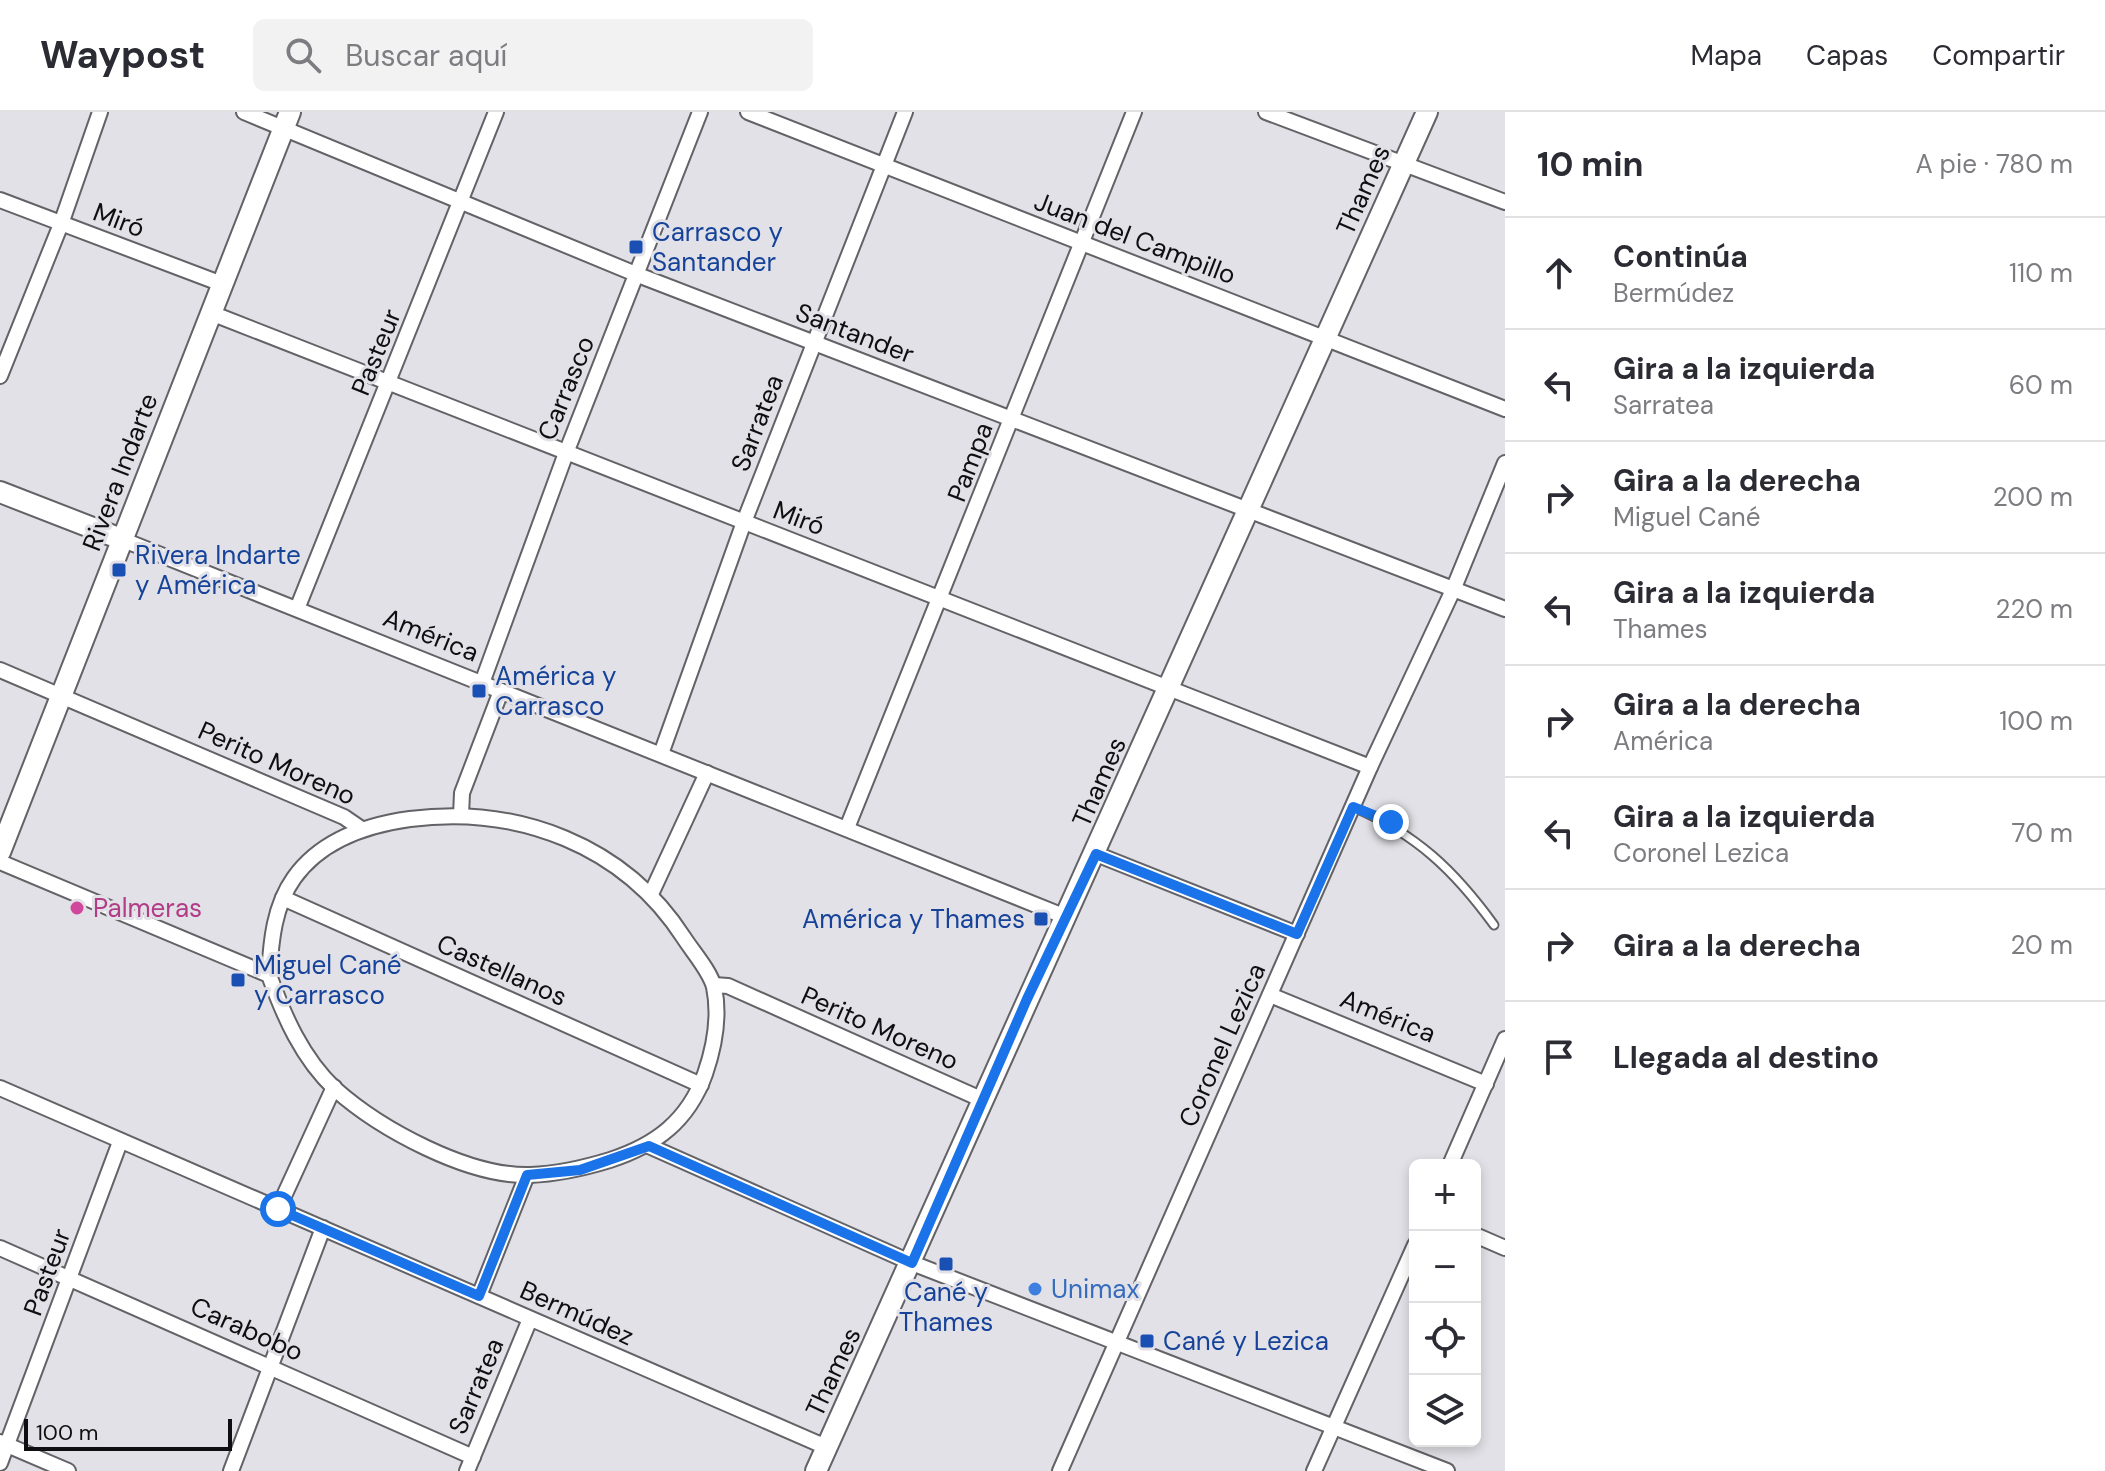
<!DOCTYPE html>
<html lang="es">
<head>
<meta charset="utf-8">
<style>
  body { margin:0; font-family:"DM Sans",sans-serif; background:#f2f2f3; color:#2b2b33 }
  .controls { position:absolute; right:24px; bottom:24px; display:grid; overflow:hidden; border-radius:12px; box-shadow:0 4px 12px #0003 }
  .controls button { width:72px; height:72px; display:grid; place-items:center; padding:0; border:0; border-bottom:2px solid #e1e1e2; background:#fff; color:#2b2b33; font:40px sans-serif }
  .scale { position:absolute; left:24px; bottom:20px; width:208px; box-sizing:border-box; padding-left:8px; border:4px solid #0f0f11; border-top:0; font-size:22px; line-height:28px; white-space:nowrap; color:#0f0f11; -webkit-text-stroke:6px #e1e1e7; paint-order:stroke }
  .stop { position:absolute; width:24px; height:24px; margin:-18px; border:6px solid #1a73e8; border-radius:50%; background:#fff }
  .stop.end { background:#1a73e8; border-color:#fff; box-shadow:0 2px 8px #0008 }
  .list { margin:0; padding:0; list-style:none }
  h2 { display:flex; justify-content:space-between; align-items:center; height:104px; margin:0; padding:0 32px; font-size:34px }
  h2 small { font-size:26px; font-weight:400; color:#7c7c81 }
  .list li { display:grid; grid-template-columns:52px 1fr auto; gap:24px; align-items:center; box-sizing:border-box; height:112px; padding:0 32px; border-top:2px solid #e1e1e2 }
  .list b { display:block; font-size:30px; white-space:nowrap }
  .list p { margin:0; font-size:26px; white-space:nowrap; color:#7c7c81 }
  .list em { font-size:26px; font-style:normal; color:#7c7c81 }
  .icon { flex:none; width:44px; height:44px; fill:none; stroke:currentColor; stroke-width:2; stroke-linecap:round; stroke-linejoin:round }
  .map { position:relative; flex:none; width:1505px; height:1359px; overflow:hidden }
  header { display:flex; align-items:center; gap:48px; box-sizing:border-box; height:112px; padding:0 40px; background:#fff; border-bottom:2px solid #e1e1e2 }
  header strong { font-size:38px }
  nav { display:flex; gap:44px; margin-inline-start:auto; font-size:28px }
  .search { width:560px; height:72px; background:#f2f2f3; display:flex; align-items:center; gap:20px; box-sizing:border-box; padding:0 28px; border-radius:12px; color:#7c7c81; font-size:30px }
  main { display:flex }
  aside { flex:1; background:#fff }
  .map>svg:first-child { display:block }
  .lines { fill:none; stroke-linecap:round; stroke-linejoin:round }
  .lane-casing { stroke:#626267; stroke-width:11 }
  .street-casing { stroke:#626267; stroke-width:18 }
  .secondary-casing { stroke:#626267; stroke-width:24 }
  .lane { stroke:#fff; stroke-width:7 }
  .street { stroke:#fff; stroke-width:14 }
  .secondary { stroke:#fff; stroke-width:20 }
  .route { stroke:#1a73e8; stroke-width:10 }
  .transit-dot { fill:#1a4fb4; stroke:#e1e1e7; stroke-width:3 }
  .hotel-dot { fill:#d1479c; stroke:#e1e1e7; stroke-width:3 }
  .shop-dot { fill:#3f7fe0; stroke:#e1e1e7; stroke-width:3 }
  .labels { text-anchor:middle; stroke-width:6; stroke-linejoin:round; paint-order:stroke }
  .street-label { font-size:26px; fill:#0f0f11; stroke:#e1e1e7 }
  .transit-label { font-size:26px; fill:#164399; stroke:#e1e1e7; text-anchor:start }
  .hotel-label { font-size:26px; fill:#b23c85; stroke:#e1e1e7; text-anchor:start }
  .shop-label { font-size:26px; fill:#366cbe; stroke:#e1e1e7; text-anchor:start }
</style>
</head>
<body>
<header>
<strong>Waypost</strong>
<div class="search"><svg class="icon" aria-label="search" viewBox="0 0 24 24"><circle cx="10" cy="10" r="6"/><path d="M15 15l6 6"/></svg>Buscar aquí</div>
<nav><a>Mapa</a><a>Capas</a><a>Compartir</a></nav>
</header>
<main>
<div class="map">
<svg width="1505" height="1359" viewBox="0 0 1505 1359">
  <rect width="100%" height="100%" fill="#e1e1e7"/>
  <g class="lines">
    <g class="lane-casing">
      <path id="lane" d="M1353,695C1416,722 1454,758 1494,813"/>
    </g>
    <g class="street-casing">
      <g id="street">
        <polyline points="244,0 638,163 1505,497"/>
        <polyline points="748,0 1505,297"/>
        <polyline points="1266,0 1505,90"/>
        <polyline points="0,88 222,172"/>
        <polyline points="211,201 1370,655"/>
        <polyline points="0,264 61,112 100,0"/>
        <polyline points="121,427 1066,805"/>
        <polyline points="297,497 496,0"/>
        <polyline points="0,558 344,705 360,716"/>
        <polyline points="482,571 566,341 700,0"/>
        <polyline points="661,642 744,410 905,0"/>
        <polyline points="461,703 462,681 501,579"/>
        <polyline points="847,716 1134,0"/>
        <polyline points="1096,742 1297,822"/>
        <path d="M0,750L269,863C284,904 302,946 335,977C380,1017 468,1065 530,1063C558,1062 584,1056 610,1048C656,1033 688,1009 705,962C714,936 720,904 714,875C710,859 693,840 684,826C624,733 518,693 410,707C366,713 321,728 294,766C274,794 271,829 269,863"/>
        <polyline points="651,782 707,661"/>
        <polyline points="283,786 701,973"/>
        <polyline points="714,873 728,874 983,988"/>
        <polyline points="1270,883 1486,972"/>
        <polyline points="0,976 826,1335"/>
        <polyline points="649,1034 912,1151 1447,1359"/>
        <polyline points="1450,1053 1505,927"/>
        <polyline points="278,1097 334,975"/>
        <polyline points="1475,1123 1505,1136"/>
        <polyline points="0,1136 473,1345"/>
        <polyline points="479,1184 527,1063"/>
        <polyline points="0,1330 68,1359"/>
        <polyline points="0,1351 120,1030"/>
        <polyline points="231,1359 323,1116"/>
        <polyline points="467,1359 530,1207"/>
        <polyline points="1060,1359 1370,655 1453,478 1505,351"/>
        <polyline points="1314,1359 1415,1133"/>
      </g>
    </g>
    <g class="secondary-casing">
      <g id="secondary">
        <polyline points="0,380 121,427"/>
        <polyline points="0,740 290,0"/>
        <polyline points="816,1359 1427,0"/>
      </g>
    </g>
    <use href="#lane" class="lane"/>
    <use href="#street" class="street"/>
    <use href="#secondary" class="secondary"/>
  </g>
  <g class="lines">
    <polyline class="route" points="278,1097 479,1184 527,1063 580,1058 649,1034 912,1151 1027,887 1096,742 1297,822 1353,695 1391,710"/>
  </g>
  <g class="transit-dot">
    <rect x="628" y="127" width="16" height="16" rx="4"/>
    <rect x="111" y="450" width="16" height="16" rx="4"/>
    <rect x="471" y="571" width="16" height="16" rx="4"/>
    <rect x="1033" y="799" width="16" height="16" rx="4"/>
    <rect x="230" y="860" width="16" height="16" rx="4"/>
    <rect x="938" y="1144" width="16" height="16" rx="4"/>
    <rect x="1139" y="1221" width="16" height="16" rx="4"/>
  </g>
  <circle class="hotel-dot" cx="77" cy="796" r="8"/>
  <circle class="shop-dot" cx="1035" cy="1177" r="8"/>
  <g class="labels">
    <g class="street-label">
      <text transform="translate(1363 78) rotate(-66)" y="9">Thames</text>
      <text transform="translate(119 108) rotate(21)" y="9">Miró</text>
      <text transform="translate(1135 126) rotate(21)" y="9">Juan del Campillo</text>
      <text transform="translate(855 221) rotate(21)" y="9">Santander</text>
      <text transform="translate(376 240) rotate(-68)" y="9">Pasteur</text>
      <text transform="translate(566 276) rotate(-68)" y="9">Carrasco</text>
      <text transform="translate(757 311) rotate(-69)" y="9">Sarratea</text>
      <text transform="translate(970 350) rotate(-69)" y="9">Pampa</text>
      <text transform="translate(120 360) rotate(-69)" y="9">Rivera Indarte</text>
      <text transform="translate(799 406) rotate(21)" y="9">Miró</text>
      <text transform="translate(431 523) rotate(22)" y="9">América</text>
      <text transform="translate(277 651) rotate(24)" y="9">Perito Moreno</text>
      <text transform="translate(1099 670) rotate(-66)" y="9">Thames</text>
      <text transform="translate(502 858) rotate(24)" y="9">Castellanos</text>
      <text transform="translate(1388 904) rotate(22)" y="9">América</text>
      <text transform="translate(880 916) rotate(24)" y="9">Perito Moreno</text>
      <text transform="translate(1222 933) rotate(-66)" y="9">Coronel Lezica</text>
      <text transform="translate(47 1160) rotate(-70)" y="9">Pasteur</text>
      <text transform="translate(577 1201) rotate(24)" y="9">Bermúdez</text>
      <text transform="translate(247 1217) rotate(24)" y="9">Carabobo</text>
      <text transform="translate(833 1260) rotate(-65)" y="9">Thames</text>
      <text transform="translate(476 1274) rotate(-67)" y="9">Sarratea</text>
    </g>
    <g class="transit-label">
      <text x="652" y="129">Carrasco y<tspan x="652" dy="30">Santander</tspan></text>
      <text x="135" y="452">Rivera Indarte<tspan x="135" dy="30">y América</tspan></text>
      <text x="495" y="573">América y<tspan x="495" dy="30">Carrasco</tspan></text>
      <text x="1025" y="816" text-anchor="end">América y Thames</text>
      <text x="254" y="862">Miguel Cané<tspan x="254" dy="30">y Carrasco</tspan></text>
      <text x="946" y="1189" text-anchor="middle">Cané y<tspan x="946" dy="30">Thames</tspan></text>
      <text x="1163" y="1238">Cané y Lezica</text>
    </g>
    <g class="hotel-label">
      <text x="93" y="805">Palmeras</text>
    </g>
    <g class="shop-label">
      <text x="1051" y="1186">Unimax</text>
    </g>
  </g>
</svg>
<div class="controls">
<button>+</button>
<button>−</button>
<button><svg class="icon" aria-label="locate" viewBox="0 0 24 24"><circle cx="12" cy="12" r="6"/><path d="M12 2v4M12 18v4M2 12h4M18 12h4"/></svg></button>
<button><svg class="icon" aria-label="layers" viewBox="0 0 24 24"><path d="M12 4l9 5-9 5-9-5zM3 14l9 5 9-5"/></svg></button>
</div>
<div class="scale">100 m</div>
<div class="stop" style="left:278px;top:1097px"></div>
<div class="stop end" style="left:1391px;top:710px"></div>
</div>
<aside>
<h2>10 min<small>A pie · 780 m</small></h2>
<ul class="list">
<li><svg class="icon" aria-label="ahead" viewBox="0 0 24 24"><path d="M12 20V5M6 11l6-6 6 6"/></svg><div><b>Continúa</b><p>Bermúdez</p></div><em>110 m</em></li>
<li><svg class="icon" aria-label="left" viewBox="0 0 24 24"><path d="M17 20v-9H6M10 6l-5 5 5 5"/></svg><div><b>Gira a la izquierda</b><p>Sarratea</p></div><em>60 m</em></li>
<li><svg class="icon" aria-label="right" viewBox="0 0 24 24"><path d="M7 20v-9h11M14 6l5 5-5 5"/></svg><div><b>Gira a la derecha</b><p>Miguel Cané</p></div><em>200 m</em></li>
<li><svg class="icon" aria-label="left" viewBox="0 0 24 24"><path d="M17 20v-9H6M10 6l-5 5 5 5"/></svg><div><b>Gira a la izquierda</b><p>Thames</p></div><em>220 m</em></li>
<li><svg class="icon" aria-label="right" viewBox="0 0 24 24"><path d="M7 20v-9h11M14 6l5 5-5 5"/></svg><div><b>Gira a la derecha</b><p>América</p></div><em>100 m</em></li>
<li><svg class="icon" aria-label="left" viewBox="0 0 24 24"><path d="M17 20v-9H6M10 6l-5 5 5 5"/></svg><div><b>Gira a la izquierda</b><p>Coronel Lezica</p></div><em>70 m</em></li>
<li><svg class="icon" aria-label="right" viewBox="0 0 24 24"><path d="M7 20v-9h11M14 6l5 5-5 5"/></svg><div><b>Gira a la derecha</b></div><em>20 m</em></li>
<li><svg class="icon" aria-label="arrive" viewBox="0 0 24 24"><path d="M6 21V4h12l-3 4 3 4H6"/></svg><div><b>Llegada al destino</b></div></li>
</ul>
</aside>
</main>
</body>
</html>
